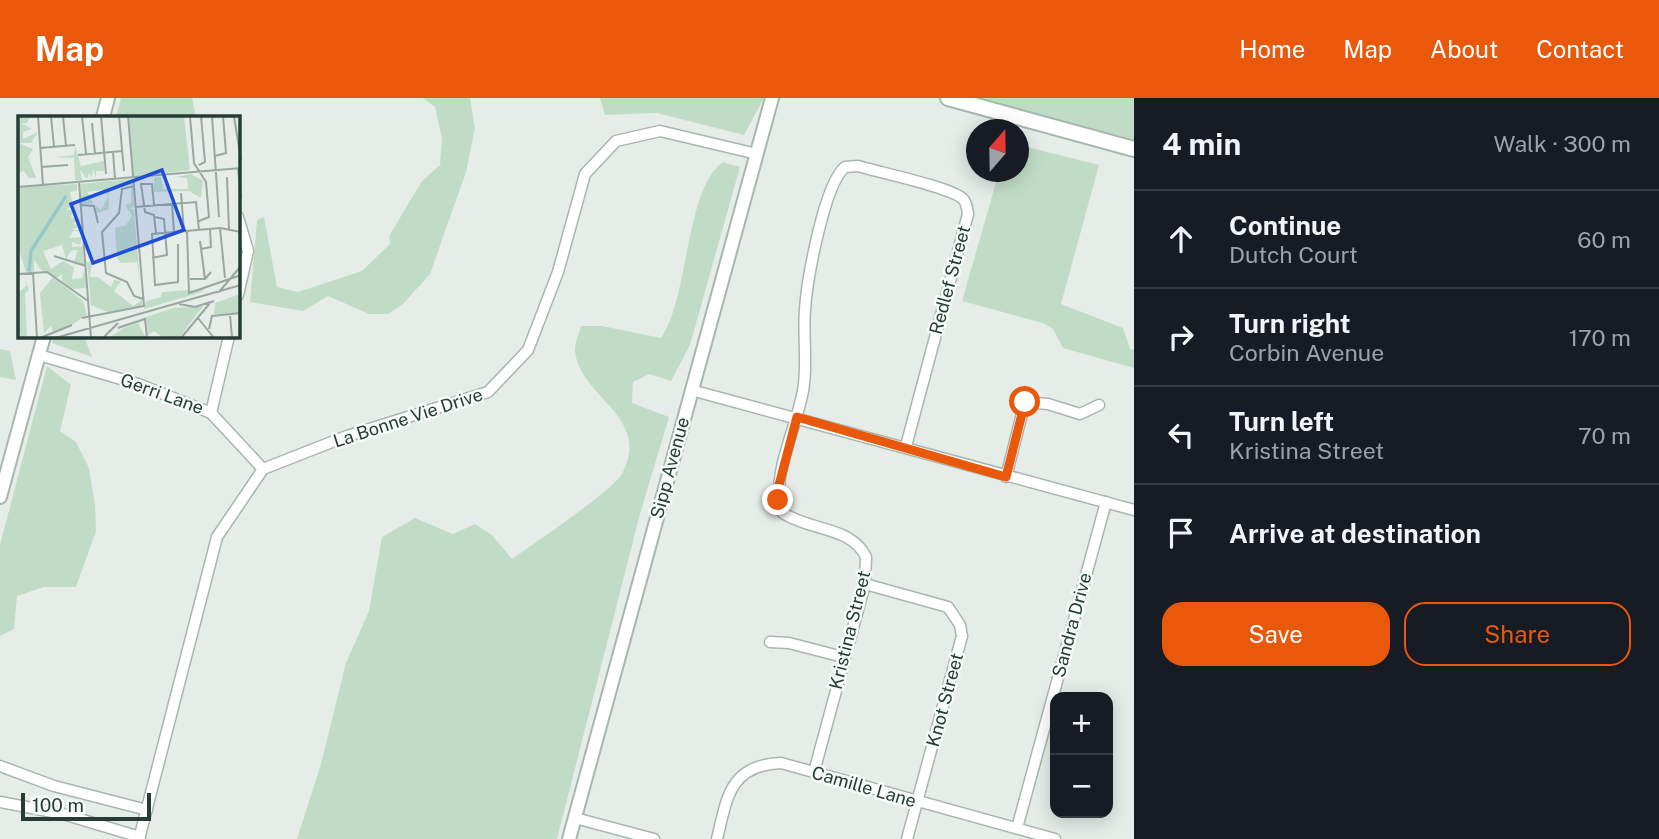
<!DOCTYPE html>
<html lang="en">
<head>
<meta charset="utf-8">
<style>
  body { margin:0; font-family:"Public Sans",sans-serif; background:#242831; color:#f1f3f6 }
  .controls { position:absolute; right:21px; bottom:21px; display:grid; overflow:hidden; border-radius:14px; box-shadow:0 4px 18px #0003 }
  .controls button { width:63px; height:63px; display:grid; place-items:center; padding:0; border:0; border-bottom:2px solid #363941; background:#171b24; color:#f1f3f6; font:35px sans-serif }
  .compass { position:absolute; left:966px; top:21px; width:63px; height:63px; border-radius:50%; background:#171b24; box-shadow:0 4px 18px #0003; rotate:20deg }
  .scale { position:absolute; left:21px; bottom:18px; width:130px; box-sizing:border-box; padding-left:7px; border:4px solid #263d35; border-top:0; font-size:19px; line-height:24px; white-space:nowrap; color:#263d35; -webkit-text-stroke:5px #f6faf8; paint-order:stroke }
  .stop { position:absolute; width:21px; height:21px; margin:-16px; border:5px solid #ea580c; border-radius:50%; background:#fff }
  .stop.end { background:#ea580c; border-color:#fff; box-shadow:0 2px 7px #0008 }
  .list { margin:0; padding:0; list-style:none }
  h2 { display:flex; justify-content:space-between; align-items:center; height:91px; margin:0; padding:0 28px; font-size:30px }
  h2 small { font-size:23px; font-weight:400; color:#9ea1a6 }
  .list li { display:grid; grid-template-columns:46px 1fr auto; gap:21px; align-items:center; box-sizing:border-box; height:98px; padding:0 28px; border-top:2px solid #363941 }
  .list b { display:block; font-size:26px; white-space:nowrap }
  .list p { margin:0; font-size:23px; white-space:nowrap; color:#9ea1a6 }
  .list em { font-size:23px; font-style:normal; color:#9ea1a6 }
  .actions { display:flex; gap:14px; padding:21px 28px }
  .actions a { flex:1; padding:16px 0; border:2px solid #ea580c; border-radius:21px; text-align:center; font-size:24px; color:#ea580c }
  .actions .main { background:#ea580c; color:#fff }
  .icon { flex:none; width:38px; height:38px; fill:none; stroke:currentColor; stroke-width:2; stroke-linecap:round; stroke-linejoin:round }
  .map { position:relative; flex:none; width:1134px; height:741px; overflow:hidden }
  header { display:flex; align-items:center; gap:42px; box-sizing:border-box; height:98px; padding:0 35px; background:#ea580c; color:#fff }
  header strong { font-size:33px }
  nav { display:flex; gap:38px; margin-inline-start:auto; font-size:24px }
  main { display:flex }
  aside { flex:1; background:#171b24 }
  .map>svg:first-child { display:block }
  .green { fill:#c1dcc6 }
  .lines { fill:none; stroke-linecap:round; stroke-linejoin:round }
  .minor-casing { stroke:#a9b5af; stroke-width:13 }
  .tertiary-casing { stroke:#a9b5af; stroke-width:16 }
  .secondary-casing { stroke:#a5b8af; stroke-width:18 }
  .minor { stroke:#fff; stroke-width:10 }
  .tertiary { stroke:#fff; stroke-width:12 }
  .secondary { stroke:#fff; stroke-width:14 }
  .route { stroke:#ea580c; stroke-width:9 }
  .labels { text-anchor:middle; stroke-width:5; stroke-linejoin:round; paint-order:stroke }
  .street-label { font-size:18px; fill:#263d35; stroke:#f6faf8 }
  .inset-river { fill:none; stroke:#94c9cc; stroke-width:3.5 }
  .inset-road { fill:none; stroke:#99a7a1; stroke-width:2 }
  .view { fill:#1d4ed8; fill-opacity:0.15; stroke:#1d4ed8; stroke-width:3.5 }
  .inset-edge { fill:none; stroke:#263d35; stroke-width:3.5 }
</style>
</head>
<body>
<header>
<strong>Map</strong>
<nav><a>Home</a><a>Map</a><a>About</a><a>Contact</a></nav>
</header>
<main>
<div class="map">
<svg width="1134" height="741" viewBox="0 0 1134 741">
  <rect width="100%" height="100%" fill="#e6ede9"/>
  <g class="green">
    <polygon points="121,0 192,0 196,19 116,19"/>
    <polygon points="423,0 470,0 475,30 466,74 430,176 403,206 388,216 369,216 328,198 303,213 250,204 257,122 264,119 277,189 298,194 362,173 390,146 389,138 422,83 440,67 442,40 435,9"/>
    <polygon points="600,0 764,0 744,37 657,15 605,17"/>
    <polygon points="970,0 1134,0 1134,44"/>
    <polygon points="1019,47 1099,67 1061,206 1123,230 1130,251 1134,252 1134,270 1063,250 1053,231 1043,225 962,203 999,74 1018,74"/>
    <path d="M723,64L740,69L690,247L671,283L649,276L633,284L632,305L669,319L640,416L557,741H297L321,666L346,565L369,513L382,439L415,420L453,436L475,426L492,437L512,461C533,446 612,393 622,376C652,318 582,302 575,254C574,247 579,236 581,228H602L661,240C689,200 685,90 723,64Z"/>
    <polygon points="54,238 84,238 92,259 52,245"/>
    <polygon points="0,251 10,253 16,282 0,279"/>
    <polygon points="47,268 71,287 60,333 76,344 89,370 95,407 96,433 76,489 44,489 17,498 14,531 0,538 0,447"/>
  </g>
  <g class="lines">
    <g class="minor-casing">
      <g id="minor">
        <polyline points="238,119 248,153 238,197"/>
        <polyline points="39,257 138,286 211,315 263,371"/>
        <polyline points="691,292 1134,412"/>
        <polyline points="211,315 229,238"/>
        <polyline points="1006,379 1025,304 1048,306 1080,316 1099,307"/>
        <polyline points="865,486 948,509 960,527 962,538 907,741"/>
        <polyline points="770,544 789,545 843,559"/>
        <polyline points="0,668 54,688 147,712"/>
        <path d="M814,674L865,486L866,459C851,428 810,433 783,415C768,380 800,324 804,286C807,261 803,236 805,211C807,183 824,86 845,69L858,68C877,74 951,89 963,101C967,105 967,111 968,116L906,348"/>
        <polyline points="0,704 63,716 140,739"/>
        <polyline points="575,720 654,741"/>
        <polyline points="1017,730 1106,404"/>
        <polyline points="139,741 217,439 263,371 347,338 488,294 528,252 558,174 585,76 616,43 660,33 757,56"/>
        <path d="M717,741C727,699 730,667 781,665L1055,741"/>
      </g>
    </g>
    <g class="tertiary-casing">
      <g id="tertiary">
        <polyline points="103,19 108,0"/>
        <polyline points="0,399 44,238"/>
        <polyline points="569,741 772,0"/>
      </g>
    </g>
    <g class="secondary-casing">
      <polyline id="secondary" points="948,0 1134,51"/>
    </g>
    <use href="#minor" class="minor"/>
    <use href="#tertiary" class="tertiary"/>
    <use href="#secondary" class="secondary"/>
  </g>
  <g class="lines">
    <polyline class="route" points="778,402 778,391 797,319 1006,379 1025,304"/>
  </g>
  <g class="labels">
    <g class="street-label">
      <text transform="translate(950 182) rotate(-75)" y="6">Redlef Street</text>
      <text transform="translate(162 296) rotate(20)" y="6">Gerri Lane</text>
      <text transform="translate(408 320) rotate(-18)" y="6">La Bonne Vie Drive</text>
      <text transform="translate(670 370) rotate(-75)" y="6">Sipp Avenue</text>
      <text transform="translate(1072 527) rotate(-75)" y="6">Sandra Drive</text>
      <text transform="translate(850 532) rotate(-76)" y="6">Kristina Street</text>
      <text transform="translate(945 602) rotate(-75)" y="6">Knot Street</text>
      <text transform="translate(864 689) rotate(16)" y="6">Camille Lane</text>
    </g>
  </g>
  <g transform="translate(18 18)">
    <rect width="222" height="222" fill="#e6ede9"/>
    <path d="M0,0H12L9,7H3L14,13L5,16V23L20,16L13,27H1L15,33L10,41L18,62H11L6,55L0,57ZM111,0H166L172,54L116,61ZM57,30L63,50L86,45V55H78V62L75,53L74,62L71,57L69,63L62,54L64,64H57L56,42L38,41L56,39ZM173,58L185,65L183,82L171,75L136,76V62L143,61L145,73H170L169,62L158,61ZM113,63L114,69L91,71V93L79,97L78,90L83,94L91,80L84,74L69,76L75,87L64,89L62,68ZM59,68V75L52,76L55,90L48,94H55L53,102L61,103L55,108L63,110L54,113L63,115H55L51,122L64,121L62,129L54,126V131L65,130L66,149L56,145L60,134L53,135L48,143L44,129L25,135L33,153L45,145L56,151L54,163L64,162L67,153L68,172L55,173L44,165V158L39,162L24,155L16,144V156H8L0,131V71ZM113,72H115L116,91L112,92L116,94L122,167L119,146L102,147L99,141L97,112L108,109L114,100L107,89L113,87ZM69,146H74L72,161H80L93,171L96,164L103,165L96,175L115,190L124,184V190L92,197L73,189ZM35,161L65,185L69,199L49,212L35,216L33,210L26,217L22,177ZM7,164L11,174L7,178L9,220L18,222H4L0,215V177L8,170ZM187,173L181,177L126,193L128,185L143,181L144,176ZM222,178V197L196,198L197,187ZM185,190L161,222H146L136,215L130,219L128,203L89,214L155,192ZM120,207L128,222H90L106,212Z" fill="#c1dcc6"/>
    <path class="inset-river" d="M11,155L13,135L48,80"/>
    <path class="inset-road" d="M20,0L25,69M33,0L36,31M45,0L48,30M64,0L68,38M83,0L88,58M101,0L106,55M172,0L176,47L188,66L191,101L181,105M194,0L201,101M216,0L223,44M74,7L77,38M22,32L57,29M95,36L97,63M60,39L104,35M197,40L208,37L205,0M181,49L187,46L183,0M23,51L50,49M220,53L223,82M209,61L211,114M61,66L73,222M116,70L104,73L101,97L84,116L88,157L109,166L116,180L125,183M0,71L223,52M163,77L166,116M154,88L156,116M62,89L76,90L80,107M136,89L134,68H123L127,96L136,99L138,118M117,91L178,86L181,114M202,112L207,162M169,115L171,177L223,159M182,125L187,163M160,128V166L137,169L134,118L202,112L223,116M183,133L193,131L192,113M36,140L68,150M134,142L149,139L146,103L137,101M15,157L19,222M0,158L29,156L70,185M172,163H187L193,156M201,176L223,150M161,188L177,191L196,185M212,198L214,222M64,202L126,190L110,0M180,202L196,222M100,212L127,203L129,222M191,213L194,200L223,197M22,222L54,209M37,222L223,169M85,222L100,207M163,222L192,187"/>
    <path class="view" d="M144,54L166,114L75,147L53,88Z"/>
    <rect width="222" height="222" class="inset-edge"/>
  </g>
</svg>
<div class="controls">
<button>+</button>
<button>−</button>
</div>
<svg class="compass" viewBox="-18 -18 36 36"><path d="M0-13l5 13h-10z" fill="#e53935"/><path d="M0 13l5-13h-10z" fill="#9ea1a6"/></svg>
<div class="scale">100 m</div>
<div class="stop" style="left:1025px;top:304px"></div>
<div class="stop end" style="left:778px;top:402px"></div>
</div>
<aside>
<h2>4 min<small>Walk · 300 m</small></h2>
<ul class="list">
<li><svg class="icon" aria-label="ahead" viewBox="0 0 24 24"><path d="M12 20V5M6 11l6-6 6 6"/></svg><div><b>Continue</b><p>Dutch Court</p></div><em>60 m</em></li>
<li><svg class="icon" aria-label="right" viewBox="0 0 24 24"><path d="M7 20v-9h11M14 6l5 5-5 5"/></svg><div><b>Turn right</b><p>Corbin Avenue</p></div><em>170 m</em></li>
<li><svg class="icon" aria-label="left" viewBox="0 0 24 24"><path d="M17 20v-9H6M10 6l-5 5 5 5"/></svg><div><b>Turn left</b><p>Kristina Street</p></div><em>70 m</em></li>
<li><svg class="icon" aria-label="arrive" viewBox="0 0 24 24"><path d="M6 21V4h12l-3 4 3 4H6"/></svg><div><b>Arrive at destination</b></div></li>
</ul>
<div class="actions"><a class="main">Save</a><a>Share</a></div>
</aside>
</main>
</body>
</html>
